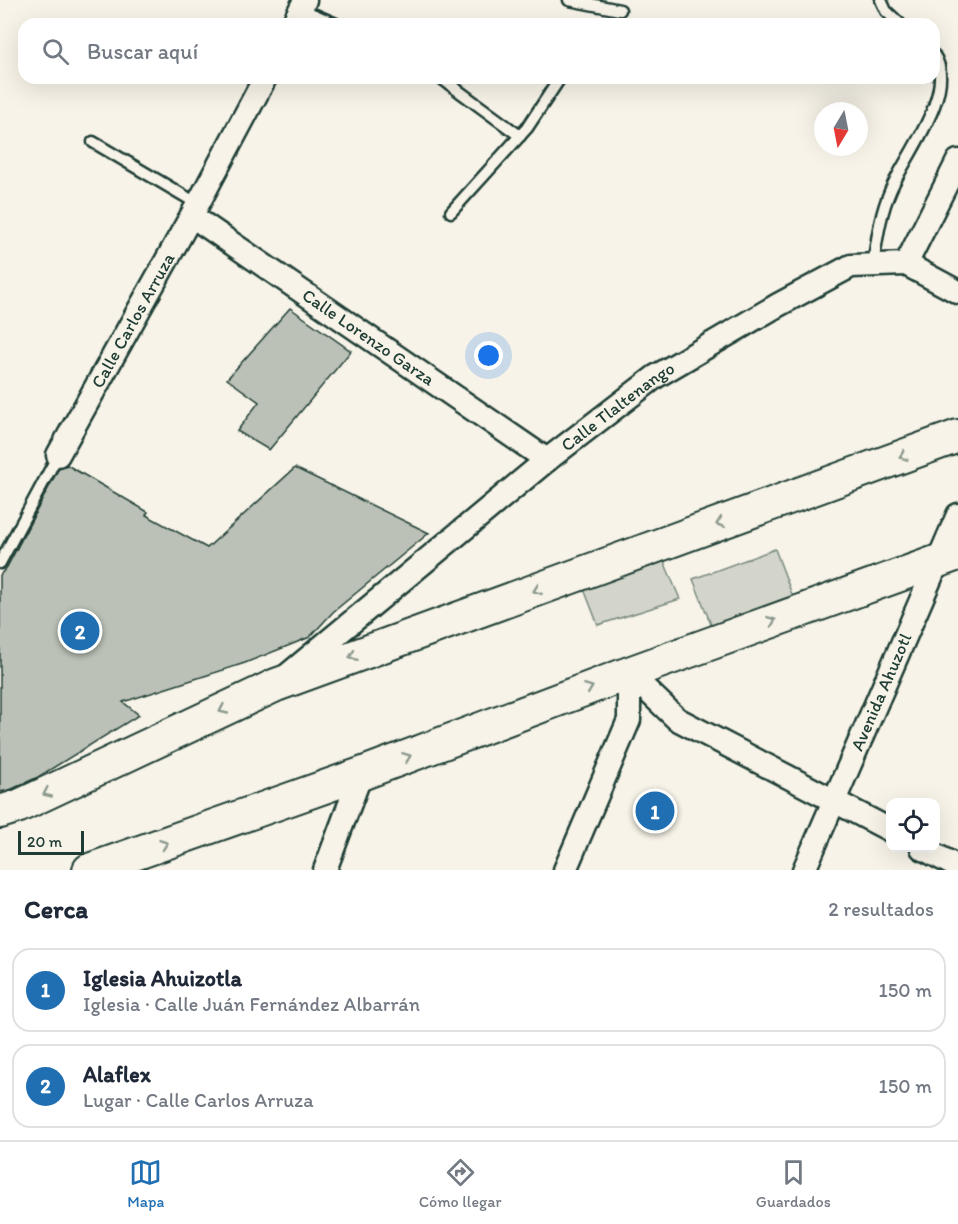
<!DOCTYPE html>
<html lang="es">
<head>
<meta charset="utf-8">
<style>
  body { margin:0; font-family:Itim,sans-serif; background:#f2f2f3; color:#1f2937 }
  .controls { position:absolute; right:18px; bottom:18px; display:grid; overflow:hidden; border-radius:12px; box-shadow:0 6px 24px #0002 }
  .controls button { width:54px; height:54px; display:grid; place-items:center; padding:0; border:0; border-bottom:2px solid #e0e1e3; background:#fff; color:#1f2937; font:30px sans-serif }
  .compass { position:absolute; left:814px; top:102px; width:54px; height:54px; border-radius:50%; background:#fff; box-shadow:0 6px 24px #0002; rotate:190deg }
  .scale { position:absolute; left:18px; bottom:15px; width:66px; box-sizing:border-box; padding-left:6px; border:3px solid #1f3d34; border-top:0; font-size:16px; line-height:21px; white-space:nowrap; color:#1f3d34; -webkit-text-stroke:4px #f7f3e8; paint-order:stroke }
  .you { position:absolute; left:489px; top:356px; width:21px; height:21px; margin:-15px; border:4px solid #fff; border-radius:50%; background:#1a73e8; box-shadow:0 0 0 9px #1a73e833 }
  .badge { display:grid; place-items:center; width:39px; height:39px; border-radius:50%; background:#1f6fb2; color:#fff; font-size:20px; font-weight:700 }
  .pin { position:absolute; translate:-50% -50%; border:3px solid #fff; box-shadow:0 2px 6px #0006 }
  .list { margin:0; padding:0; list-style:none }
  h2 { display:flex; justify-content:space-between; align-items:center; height:78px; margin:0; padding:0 24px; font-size:26px }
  h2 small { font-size:20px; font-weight:400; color:#747a83 }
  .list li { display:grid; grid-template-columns:39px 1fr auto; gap:18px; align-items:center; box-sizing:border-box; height:84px; margin:0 12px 12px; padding:0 12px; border:2px solid #e0e1e3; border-radius:18px }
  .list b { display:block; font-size:22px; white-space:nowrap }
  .list p { margin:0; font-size:20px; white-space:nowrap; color:#747a83 }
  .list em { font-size:20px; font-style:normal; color:#747a83 }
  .icon { flex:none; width:33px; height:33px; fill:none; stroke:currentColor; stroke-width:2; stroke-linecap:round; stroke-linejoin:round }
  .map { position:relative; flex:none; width:958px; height:870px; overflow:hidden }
  .search { position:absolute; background:#fff; box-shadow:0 6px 24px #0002; left:18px; right:18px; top:18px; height:66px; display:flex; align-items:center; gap:15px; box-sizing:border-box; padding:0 21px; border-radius:18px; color:#747a83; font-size:22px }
  .sheet { height:270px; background:#fff }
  nav { display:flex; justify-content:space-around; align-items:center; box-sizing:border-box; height:84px; border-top:2px solid #e0e1e3; background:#fff; font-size:16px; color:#747a83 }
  nav a { display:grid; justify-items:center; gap:3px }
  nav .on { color:#1f6fb2 }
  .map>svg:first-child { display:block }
  .green { fill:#d3d5ca; stroke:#79897f; stroke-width:1.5 }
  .building { fill:#bbc1b6; stroke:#1f3d34; stroke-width:1.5 }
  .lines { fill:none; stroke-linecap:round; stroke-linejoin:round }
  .service-casing { stroke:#1f3d34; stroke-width:15 }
  .minor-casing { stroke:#1f3d34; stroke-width:27 }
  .secondary-casing { stroke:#1f3d34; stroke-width:36 }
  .service { stroke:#f7f3e8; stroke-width:10 }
  .minor { stroke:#f7f3e8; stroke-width:22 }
  .secondary { stroke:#f7f3e8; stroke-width:32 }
  .oneway { stroke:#8b988e }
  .labels { text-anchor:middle; stroke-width:4.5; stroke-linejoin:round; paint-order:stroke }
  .street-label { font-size:18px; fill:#1f3d34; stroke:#f7f3e8 }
</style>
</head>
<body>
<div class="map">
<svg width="958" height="870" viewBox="0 0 958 870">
  <rect width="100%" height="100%" fill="#f7f3e8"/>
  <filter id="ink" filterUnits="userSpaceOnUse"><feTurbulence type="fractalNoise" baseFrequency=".0167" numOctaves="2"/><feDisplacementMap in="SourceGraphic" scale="12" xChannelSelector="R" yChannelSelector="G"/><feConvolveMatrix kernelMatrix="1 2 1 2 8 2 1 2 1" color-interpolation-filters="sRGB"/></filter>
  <g filter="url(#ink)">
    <g class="green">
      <polygon points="775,549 793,597 712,627 693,579"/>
      <polygon points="663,559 680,599 598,625 582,584"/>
    </g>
    <g class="building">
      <polygon points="290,308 351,351 269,450 237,431 259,402 227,379"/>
      <polygon points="67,465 148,512 146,515 207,548 295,468 429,533 333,612 310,637 245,663 123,702 139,715 38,777 12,789 0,792 0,575 7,567 59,468"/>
    </g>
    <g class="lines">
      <g class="service-casing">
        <g id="service">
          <polyline points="569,0 620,10"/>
          <polyline points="881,0 886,11 900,24"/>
          <polyline points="301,9 336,24"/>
          <polyline points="441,78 520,136"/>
          <polyline points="93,142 198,204"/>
          <polyline points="451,212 527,128 560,78"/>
          <path d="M873,265C877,239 880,214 891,189C905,157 958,90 934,55"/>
          <polyline points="0,563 58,455"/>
        </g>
      </g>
      <g class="minor-casing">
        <g id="minor">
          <polyline points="293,24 305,0"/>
          <path id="s1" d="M192,216L547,460"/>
          <polyline points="906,264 958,161"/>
          <polyline points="906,264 958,292"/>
          <path id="s2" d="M58,455L198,204L265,78"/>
          <polyline points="629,673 677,719 890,830"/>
          <path id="s3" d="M289,674L547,460L655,377L778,305L851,266L906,264"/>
          <polyline points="922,848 958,867"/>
          <polyline points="325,870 361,774"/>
          <polyline points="565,870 629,720 629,673"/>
          <path id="s4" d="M804,870L958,515"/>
        </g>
      </g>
      <g class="secondary-casing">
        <g id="secondary">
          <polyline points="0,812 19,806 276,685 958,436"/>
          <polyline points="89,870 361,774 629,673 958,554"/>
        </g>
      </g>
      <use href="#service" class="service"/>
      <use href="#minor" class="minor"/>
      <use href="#secondary" class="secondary"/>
    </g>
    <defs><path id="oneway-chevron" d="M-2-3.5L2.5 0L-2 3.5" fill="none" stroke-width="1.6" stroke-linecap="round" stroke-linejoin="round" transform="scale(1.5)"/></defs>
    <g class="oneway">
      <use href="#oneway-chevron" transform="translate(903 456) rotate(160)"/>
      <use href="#oneway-chevron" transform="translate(720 523) rotate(160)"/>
      <use href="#oneway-chevron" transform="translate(537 590) rotate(160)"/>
      <use href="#oneway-chevron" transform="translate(772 621) rotate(-20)"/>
      <use href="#oneway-chevron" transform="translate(353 656) rotate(160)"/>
      <use href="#oneway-chevron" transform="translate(589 688) rotate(-21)"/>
      <use href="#oneway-chevron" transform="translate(223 710) rotate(155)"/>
      <use href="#oneway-chevron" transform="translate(407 757) rotate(-21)"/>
      <use href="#oneway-chevron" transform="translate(47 793) rotate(155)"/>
      <use href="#oneway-chevron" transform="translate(164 844) rotate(-19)"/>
    </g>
  </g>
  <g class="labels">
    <g class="street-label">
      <text dy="6" stroke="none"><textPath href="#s2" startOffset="154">Calle Carlos Arruza</textPath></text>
      <text dy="6" stroke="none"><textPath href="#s1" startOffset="214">Calle Lorenzo Garza</textPath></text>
      <text dy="6" stroke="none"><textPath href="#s3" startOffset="424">Calle Tlaltenango</textPath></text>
      <text dy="6" stroke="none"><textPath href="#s4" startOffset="194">Avenida Ahuzotl</textPath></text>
    </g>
  </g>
</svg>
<div class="controls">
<button><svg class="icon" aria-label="locate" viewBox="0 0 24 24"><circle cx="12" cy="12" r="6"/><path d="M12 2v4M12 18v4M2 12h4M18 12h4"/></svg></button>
</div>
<svg class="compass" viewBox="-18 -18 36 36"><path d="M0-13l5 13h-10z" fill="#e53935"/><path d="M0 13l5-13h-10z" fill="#747a83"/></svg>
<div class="scale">20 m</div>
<div class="you"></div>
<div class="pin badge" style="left:655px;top:811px">1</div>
<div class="pin badge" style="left:80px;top:631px">2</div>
<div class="search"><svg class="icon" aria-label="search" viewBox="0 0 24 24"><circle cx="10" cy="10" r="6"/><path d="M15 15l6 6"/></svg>Buscar aquí</div>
</div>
<section class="sheet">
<h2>Cerca<small>2 resultados</small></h2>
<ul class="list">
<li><span class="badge">1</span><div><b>Iglesia Ahuizotla</b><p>Iglesia · Calle Juán Fernández Albarrán</p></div><em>150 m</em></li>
<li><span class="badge">2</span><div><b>Alaflex</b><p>Lugar · Calle Carlos Arruza</p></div><em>150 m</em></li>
</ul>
</section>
<nav>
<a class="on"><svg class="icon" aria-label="map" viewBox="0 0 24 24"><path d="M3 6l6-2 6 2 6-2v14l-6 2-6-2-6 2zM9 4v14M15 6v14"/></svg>Mapa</a>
<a><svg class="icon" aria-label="directions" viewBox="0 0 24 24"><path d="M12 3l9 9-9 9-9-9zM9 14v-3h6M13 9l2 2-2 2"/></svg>Cómo llegar</a>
<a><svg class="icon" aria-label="saved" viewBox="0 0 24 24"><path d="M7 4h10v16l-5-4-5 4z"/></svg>Guardados</a>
</nav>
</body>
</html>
